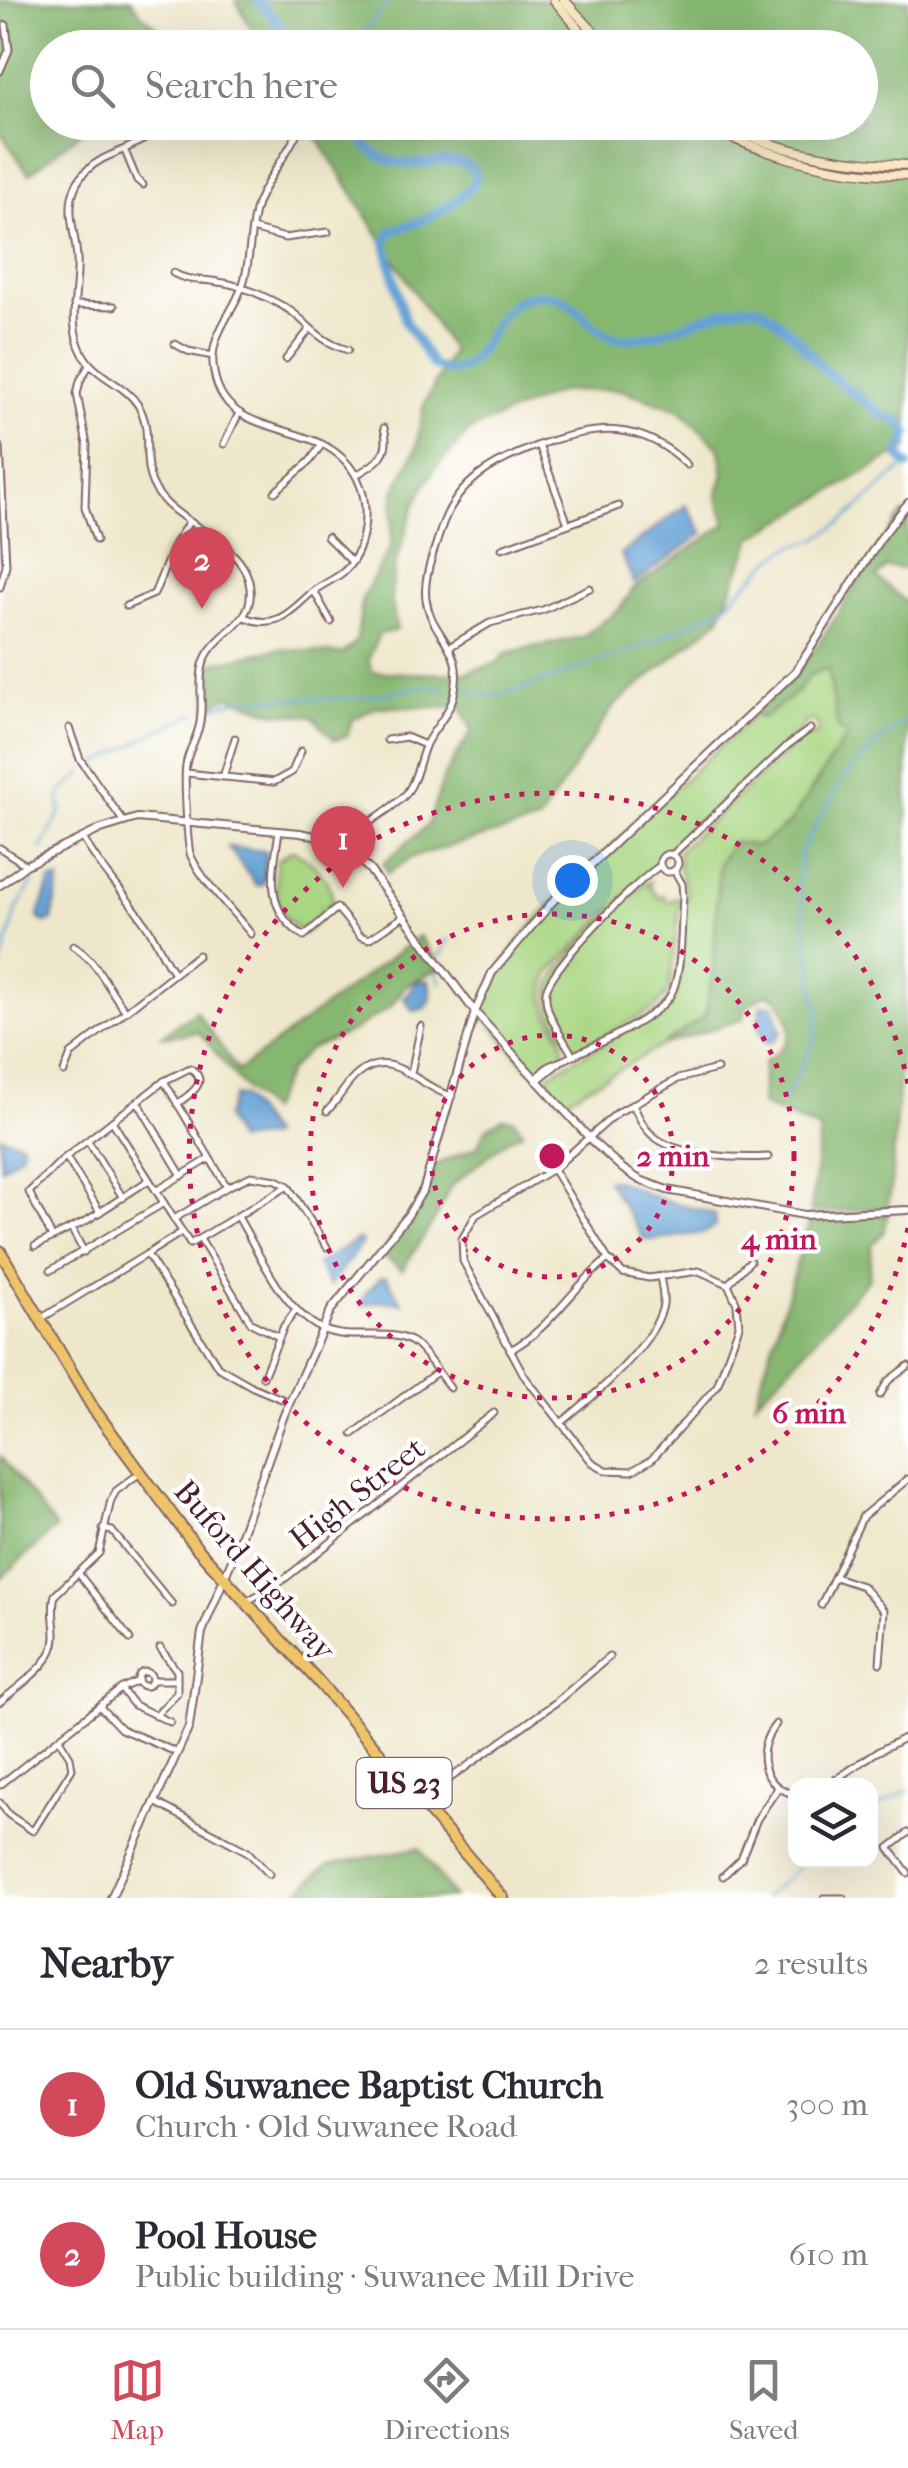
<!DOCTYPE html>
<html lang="en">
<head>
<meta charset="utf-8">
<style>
  body { margin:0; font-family:"IM FELL French Canon",serif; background:#f7f7f7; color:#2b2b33 }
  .controls { position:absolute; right:30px; bottom:30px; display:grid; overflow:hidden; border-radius:20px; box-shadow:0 10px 40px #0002 }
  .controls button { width:90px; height:90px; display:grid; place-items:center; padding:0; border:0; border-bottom:2px solid #e1e1e2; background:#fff; color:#2b2b33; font:50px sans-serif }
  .you { position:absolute; left:572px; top:880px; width:35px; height:35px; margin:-25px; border:8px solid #fff; border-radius:50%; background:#1a73e8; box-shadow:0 0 0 15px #1a73e833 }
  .badge { display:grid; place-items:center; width:65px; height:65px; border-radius:50%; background:#d1495b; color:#fff; font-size:32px; font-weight:700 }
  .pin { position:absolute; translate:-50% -82px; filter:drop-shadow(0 2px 5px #0008) }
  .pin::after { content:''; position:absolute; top:52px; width:35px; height:30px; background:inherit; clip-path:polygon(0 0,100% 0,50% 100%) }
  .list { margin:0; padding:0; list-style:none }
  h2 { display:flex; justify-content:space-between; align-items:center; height:130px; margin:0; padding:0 40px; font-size:42px }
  h2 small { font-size:32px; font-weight:400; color:#7c7c81 }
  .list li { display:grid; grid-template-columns:65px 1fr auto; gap:30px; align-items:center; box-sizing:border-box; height:150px; padding:0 40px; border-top:2px solid #e1e1e2 }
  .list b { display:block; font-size:38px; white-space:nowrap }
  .list p { margin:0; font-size:32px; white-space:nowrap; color:#7c7c81 }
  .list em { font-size:32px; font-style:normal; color:#7c7c81 }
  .icon { flex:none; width:55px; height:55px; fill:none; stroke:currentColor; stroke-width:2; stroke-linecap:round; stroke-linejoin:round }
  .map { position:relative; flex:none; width:908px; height:1898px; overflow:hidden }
  .search { position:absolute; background:#fff; box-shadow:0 10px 40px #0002; left:30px; right:30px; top:30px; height:110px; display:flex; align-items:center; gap:25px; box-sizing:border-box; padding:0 35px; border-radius:55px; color:#7c7c81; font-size:38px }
  .sheet { height:430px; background:#fff }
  nav { display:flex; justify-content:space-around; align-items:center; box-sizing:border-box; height:140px; border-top:2px solid #e1e1e2; background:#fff; font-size:28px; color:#7c7c81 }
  nav a { display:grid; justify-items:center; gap:5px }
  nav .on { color:#d1495b }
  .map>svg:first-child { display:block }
  .green { fill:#a9d682; stroke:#7a7a56; stroke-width:2.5 }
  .forest { fill:#86b770; stroke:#686b4e; stroke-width:2.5; fill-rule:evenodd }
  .water { fill:#63a1d5; stroke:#566080; stroke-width:2.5 }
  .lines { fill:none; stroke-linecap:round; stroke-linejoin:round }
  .stream { stroke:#63a1d5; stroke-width:2.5 }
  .river { stroke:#63a1d5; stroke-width:9 }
  .minor-casing { stroke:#836563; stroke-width:9 }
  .tertiary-casing { stroke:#836563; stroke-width:10 }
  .secondary-casing { stroke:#836563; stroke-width:11 }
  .primary-casing { stroke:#836563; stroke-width:14 }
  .minor { stroke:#fff; stroke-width:5 }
  .tertiary { stroke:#fff; stroke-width:6 }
  .secondary { stroke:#f9e7c3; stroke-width:8 }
  .primary { stroke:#efc469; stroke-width:10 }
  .ring { fill:none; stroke:#c2185b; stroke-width:5; stroke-dasharray:5 10 }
  .labels { text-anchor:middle; stroke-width:8; stroke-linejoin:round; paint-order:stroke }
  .shield { fill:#fff; stroke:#80626b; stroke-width:2.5 }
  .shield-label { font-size:30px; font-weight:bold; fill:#4a1f2b }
  .street-label { font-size:32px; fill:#4a1f2b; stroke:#fff }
  .centre { fill:#c2185b; stroke:#fff; stroke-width:5 }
  .ring-label { font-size:30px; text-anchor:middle; font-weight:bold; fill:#c2185b; stroke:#fff; stroke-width:8; stroke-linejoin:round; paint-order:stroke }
</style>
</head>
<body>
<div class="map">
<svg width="908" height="1898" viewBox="0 0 908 1898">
  <rect width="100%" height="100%" fill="#fff"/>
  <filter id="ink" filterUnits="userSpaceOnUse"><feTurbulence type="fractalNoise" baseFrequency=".01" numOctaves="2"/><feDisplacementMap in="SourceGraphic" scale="20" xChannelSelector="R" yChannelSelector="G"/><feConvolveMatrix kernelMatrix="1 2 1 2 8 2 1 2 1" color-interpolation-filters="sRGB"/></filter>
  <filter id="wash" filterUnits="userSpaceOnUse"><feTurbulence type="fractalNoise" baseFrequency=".0048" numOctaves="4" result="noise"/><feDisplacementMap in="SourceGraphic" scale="40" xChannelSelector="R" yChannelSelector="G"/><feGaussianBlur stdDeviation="2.25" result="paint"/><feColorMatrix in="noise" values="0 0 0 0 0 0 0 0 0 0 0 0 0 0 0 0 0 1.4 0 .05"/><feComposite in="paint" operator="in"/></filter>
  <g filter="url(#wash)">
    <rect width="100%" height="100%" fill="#eee7cb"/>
    <g class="green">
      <path d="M828,668L838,730L848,734L790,823L758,846L732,842L719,863L713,970L705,1016L677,1037L563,1101L548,1085L549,1074L660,1011L675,992L687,894L679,869L678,851L801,738L817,735L818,724L813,720L805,722L800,731C765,764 729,796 694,829C680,841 663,851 654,866L550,972C530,1016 571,1030 563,1056L539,1071L529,1069L483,1015L480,1008C509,936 575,880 631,828C673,790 714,752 755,714L763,718L798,691L811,674Z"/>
      <path d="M293,850C315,863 332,879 334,906L331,903L319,912L321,918L305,933C274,918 275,890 277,860Z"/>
      <path d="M651,882L649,886L659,898L664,895L665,900L673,901L676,897L680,901L669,991L654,1008L582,1048H575C562,1034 547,1010 550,991C553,965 623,904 644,883Z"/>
    </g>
    <g class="forest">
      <polygon points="0,0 131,0 141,14 181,47 48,48 48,122 92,123 29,174 0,132"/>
      <path d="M235,0H908V447L753,537L719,619L613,707L538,822L414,856L388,873L383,863L428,825L445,774L472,731L461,707H377L352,720L347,736L335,740L312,716L271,712L230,696L209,706V664L279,649L343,654L357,640L362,599L391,546L394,492L416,449L424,405L452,351L308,123L860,122V48L262,47ZM619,389L680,410L720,449L724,474L717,495L726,524L634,588L619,610L582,637L506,653L497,663L468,672L443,674L372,672L368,659L379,634L397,630L391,598L394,568L416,501L434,470L470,430L558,392Z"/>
      <path d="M903,513L908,517V569L886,567L876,577L908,604L906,981L891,1189L887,1208L811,1212L820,1130L761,1105L764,1062C795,1043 796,1029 778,998L767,994L747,1006L743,1019L662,1045L705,1016L713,970L719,863L732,842C742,841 749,847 758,846L790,823L847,735L838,730L828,668L811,674L798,691L762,719L755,714C774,696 793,678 809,657C843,611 868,558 903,513Z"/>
      <polygon points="419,936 443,969 434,971 405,986 391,1006 353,1031 308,1050 288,1072 269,1111 245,1089 199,1032 160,1037 196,1011 238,1071"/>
      <polygon points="503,1118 513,1119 523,1132 506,1141 450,1187 438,1214 402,1270 381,1254 420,1203 435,1165 477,1147 486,1129"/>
      <polygon points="888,1214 884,1232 872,1244 869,1278 783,1375 755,1401 811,1217"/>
      <polygon points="0,1456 56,1528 0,1579"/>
      <polygon points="419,1848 454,1898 291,1898 328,1865"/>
    </g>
    <g class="water">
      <polygon points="686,505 703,533 634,583 621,554"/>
      <polygon points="228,847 266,851 263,884 257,886"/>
      <polygon points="60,880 52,920 45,923 38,918 51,881"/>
      <polygon points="423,980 429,981 431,998 426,1008 414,1011 404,998 415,983"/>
      <path d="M762,1005H773L781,1032L772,1042H766C758,1029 756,1020 762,1005Z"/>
      <polygon points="234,1096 243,1097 269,1132 270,1137 237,1141 225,1118"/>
      <polygon points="0,1136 22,1143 22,1153 1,1168"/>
      <polygon points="607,1180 616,1180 657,1198 715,1214 715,1226 703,1233 650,1240 643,1238"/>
      <polygon points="359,1239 362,1243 329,1286 317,1264"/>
      <polygon points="381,1277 387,1278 402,1303 380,1301 361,1306 366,1293"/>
    </g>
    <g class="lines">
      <g class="stream">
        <polyline points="350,48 390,0"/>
        <polyline points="465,689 493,696 519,690 634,649 721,609 770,561 792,546 815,540 841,523 905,466"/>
        <polyline points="206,709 244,699 360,698 420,687 445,688"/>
        <path d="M91,767C127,750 159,727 196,713"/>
        <polyline points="41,850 61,811 59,800 63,790 83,773"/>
        <polyline points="440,956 447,939"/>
        <polyline points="0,970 17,909 32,883 35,870"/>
        <polyline points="436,972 441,983"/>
        <polyline points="784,1100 813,1044 819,1015 798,878 802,849 845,775 888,733 908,719"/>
        <polyline points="870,1811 908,1790"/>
        <polyline points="764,1898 806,1860"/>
      </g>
      <g class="river">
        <polyline points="258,0 300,48"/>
        <path d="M349,122C394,202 451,134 477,175C473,188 467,191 457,199C433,218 420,222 391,231L385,242L405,321L433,366L451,371C488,365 489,310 524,298C572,281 585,333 618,338C662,344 722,301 760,307L793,334L823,369L883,416L900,421L908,433L899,456L908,466"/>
      </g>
    </g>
  </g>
  <g filter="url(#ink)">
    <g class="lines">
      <g class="minor-casing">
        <g id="minor">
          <polyline points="0,71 9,50 6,25"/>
          <path d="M162,122C137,153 108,149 86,171C79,178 74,188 72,197C68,217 76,238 77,258C79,291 66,323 83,354C96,378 124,383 138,405C158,438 132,470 167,504C193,529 247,548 250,588C254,623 221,629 207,655C196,675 204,700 200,722C198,737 188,750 186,765C184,776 187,848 191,856C202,881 233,911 251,934"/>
          <polyline points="177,122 188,130"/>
          <polyline points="125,151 137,180 143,185"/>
          <polyline points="252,229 285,238 328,232"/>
          <path d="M173,273C189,282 201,279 218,282C237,284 260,294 277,303C307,317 311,339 348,350"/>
          <polyline points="74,305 114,306"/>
          <polyline points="175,344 188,351 213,356"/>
          <polyline points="286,359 309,330"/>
          <polyline points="90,364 80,381 77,394 87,445 85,507 96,540"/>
          <polyline points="224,444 239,413"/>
          <polyline points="539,445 568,524"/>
          <polyline points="0,447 6,565 0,587"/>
          <path d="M356,475C376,464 392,454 384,428"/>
          <polyline points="275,492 310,461 322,444"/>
          <polyline points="327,537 352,562"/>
          <polyline points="502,548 619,506"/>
          <polyline points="314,591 331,622"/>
          <polyline points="126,606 154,594 175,543 189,522"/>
          <path d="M244,617C275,630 289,613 310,594C320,585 332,581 342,573C366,554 371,507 358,480C326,410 219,450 213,364C211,334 232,314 242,287C252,260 248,231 257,204C268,175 290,153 301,124"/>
          <polyline points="451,646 490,623 543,610 590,588"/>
          <polyline points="69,728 80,759 123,821"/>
          <polyline points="387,740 406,737 425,745"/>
          <polyline points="186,773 274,782 292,772 301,751"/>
          <polyline points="223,777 235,738"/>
          <path d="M279,831C273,872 263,911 304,936L337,908L360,936L369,939L404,916"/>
          <path d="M83,838C101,871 130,898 150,931C159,945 163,959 174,973"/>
          <polyline points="0,848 26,865"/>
          <polyline points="351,850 364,830"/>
          <path d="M349,852C356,822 388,815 406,794C417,780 419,760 426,744C434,728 448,716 453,698C468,647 431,638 426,599C423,577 434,552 440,532C455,482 493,462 539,445C595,425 641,420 687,465"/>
          <circle cx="669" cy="863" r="9"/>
          <polyline points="672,855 788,745 810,729"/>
          <path d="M73,946C99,961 106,988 126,1011"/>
          <path d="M573,1056C563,1037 544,1014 546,992C549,968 638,879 660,866"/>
          <polyline points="64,1072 71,1054 198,955"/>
          <polyline points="411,1073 421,1026"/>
          <polyline points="538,1080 560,1062"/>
          <path d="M536,1081C544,1064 557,1064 572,1056C596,1045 657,1018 670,996C683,975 681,922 683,896L682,884L674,870"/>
          <polyline points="138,1102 182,1176"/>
          <path d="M177,1104C190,1094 211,1082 190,1068L164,1081C185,1116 206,1152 227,1187"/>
          <path d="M633,1105C639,1117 644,1130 656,1138C680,1156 738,1159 768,1157"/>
          <path d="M327,1111C339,1100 345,1084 358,1074C393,1046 419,1088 452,1096"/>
          <polyline points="112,1121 174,1219"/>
          <polyline points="88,1141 123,1198"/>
          <polyline points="66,1157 100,1212"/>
          <polyline points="553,1169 608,1259 623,1273 649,1278 699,1271 728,1284 737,1304 739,1326 717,1386 652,1459 632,1471 606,1470 592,1462 525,1377 463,1261 462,1239 476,1215 553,1169 617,1113 678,1079 717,1069"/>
          <polygon points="251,1176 277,1180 288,1186 190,1244 174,1219 227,1187"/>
          <polyline points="288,1186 327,1247"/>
          <polyline points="156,1191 209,1159"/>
          <path d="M238,1217C260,1254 281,1307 320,1328C351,1344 394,1325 416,1345C429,1357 439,1374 450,1388"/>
          <polyline points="71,1228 84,1252"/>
          <polyline points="182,1232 147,1254 218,1367 253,1387 289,1402"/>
          <polyline points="52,1237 29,1192 62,1160 164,1081"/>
          <polyline points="200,1239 251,1323 279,1337"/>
          <polyline points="35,1246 86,1221 149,1180"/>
          <polyline points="51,1270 164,1203"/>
          <polyline points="728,1284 750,1261"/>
          <polyline points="42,1318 147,1254"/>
          <path d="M510,1350C550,1330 572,1287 608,1259"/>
          <polyline points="263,1377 284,1326 296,1310"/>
          <polyline points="880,1395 888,1381 908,1366"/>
          <path d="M561,1423C592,1398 651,1348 662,1309C665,1299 662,1288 660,1277"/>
          <polyline points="353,1434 437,1372"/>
          <polyline points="103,1529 112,1531 172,1604"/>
          <polyline points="78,1573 130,1639"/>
          <polyline points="835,1577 862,1586 884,1611 880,1663"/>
          <polyline points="247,1601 278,1584 494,1413"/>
          <polyline points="821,1605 863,1516 908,1479"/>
          <circle cx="145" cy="1679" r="7"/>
          <polyline points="152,1680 177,1680"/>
          <polyline points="121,1689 134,1705 170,1722"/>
          <path d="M0,1702C19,1685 56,1663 55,1636C55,1622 51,1609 55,1595L99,1553L111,1500L116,1491L140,1473"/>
          <polyline points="99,1706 121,1729 176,1752"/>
          <polyline points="155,1716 177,1693 177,1671 160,1648"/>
          <path d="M776,1724C754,1750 760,1786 796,1795"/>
          <polyline points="0,1785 122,1688 138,1681"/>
          <polyline points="826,1786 875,1753 908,1736"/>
          <polyline points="420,1800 555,1703 609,1657"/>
          <polyline points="0,1803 9,1815 33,1831 72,1769 70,1757 59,1739"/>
          <polyline points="157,1803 248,1852 269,1874"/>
          <polyline points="908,1833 889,1848 908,1873"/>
          <polyline points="723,1876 741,1859 757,1819 778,1788"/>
          <polyline points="824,1898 843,1898"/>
        </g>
      </g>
      <g class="tertiary-casing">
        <g id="tertiary">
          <path d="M0,885L26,865L101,829L137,818L300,833C328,837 349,850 369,869L475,1012L593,1142L623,1169L640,1180L667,1190L804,1215L908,1210"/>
          <polyline points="111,1898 189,1727 202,1632 233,1557 284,1415 331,1310 408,1215 424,1188 475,1012 492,973 554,900 796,671 880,539 908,503"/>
        </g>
      </g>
      <g class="secondary-casing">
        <g id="secondary">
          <polyline points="554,0 595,48"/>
          <polyline points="564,0 609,48"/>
          <path d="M698,122C764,156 834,175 908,175"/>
          <path d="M718,122C775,152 844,163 908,165"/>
        </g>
      </g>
      <g class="primary-casing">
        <polyline id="primary" points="0,1251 93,1408 196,1547 318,1681 503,1898"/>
      </g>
      <use href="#minor" class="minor"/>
      <use href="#tertiary" class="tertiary"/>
      <use href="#secondary" class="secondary"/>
      <use href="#primary" class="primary"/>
    </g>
  </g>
  <g class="ring">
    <circle cx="552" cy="1156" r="121"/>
    <circle cx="552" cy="1156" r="242"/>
    <path d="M908 1228A363 363 0 1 1 908 1084"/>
  </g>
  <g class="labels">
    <rect class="shield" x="356.5" y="1758" width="95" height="50" rx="8"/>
    <g class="shield-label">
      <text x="404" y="1793">US 23</text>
    </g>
    <g class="street-label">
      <text transform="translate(357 1493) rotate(-38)" y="11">High Street</text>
      <text transform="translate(255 1570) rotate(49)" y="11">Buford Highway</text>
    </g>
  </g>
  <circle cx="552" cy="1156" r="15" class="centre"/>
  <g class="ring-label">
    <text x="673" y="1166">2 min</text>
    <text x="779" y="1249">4 min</text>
    <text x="809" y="1423">6 min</text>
  </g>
</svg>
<div class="controls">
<button><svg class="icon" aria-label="layers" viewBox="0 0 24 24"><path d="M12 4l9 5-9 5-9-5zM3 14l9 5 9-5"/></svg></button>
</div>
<div class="you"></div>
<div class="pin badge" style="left:343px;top:888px">1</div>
<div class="pin badge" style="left:202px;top:609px">2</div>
<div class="search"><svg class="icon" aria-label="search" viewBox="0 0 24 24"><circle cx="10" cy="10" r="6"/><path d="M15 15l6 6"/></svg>Search here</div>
</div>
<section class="sheet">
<h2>Nearby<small>2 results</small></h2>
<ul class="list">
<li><span class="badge">1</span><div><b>Old Suwanee Baptist Church</b><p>Church · Old Suwanee Road</p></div><em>300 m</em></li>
<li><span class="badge">2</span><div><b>Pool House</b><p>Public building · Suwanee Mill Drive</p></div><em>610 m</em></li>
</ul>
</section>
<nav>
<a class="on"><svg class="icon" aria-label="map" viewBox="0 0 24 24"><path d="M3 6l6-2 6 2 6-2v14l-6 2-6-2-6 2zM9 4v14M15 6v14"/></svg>Map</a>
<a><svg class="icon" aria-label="directions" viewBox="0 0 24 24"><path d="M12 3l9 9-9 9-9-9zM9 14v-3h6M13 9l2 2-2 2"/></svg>Directions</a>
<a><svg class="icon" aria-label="saved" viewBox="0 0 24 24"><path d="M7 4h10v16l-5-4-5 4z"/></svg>Saved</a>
</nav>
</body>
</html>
